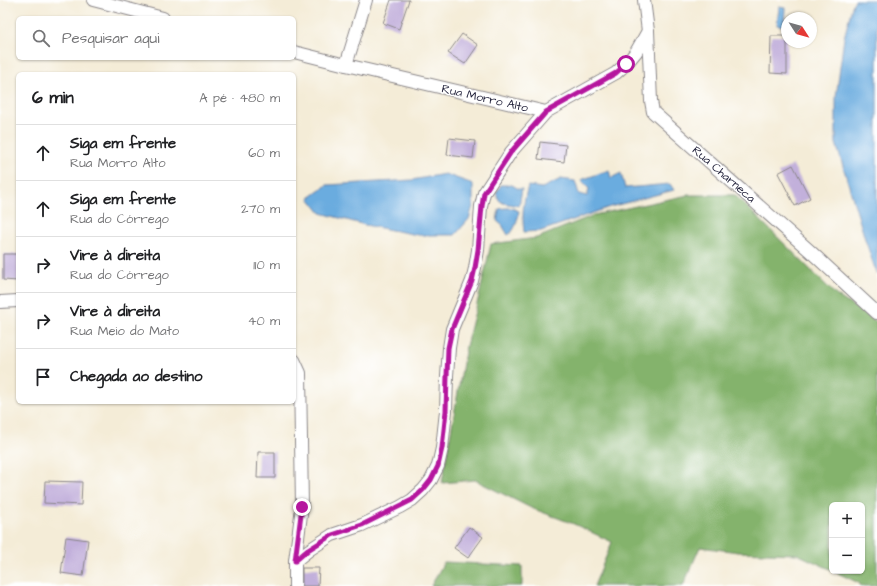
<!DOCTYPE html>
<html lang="pt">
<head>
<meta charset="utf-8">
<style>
  body { margin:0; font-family:"Architects Daughter",sans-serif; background:#f6f6f6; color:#202124 }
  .controls { position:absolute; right:12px; bottom:12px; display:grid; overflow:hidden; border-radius:6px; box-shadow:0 1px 3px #0004 }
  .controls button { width:36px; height:36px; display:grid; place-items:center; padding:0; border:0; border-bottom:1px solid #e0e0e0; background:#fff; color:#202124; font:20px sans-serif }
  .compass { position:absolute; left:781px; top:12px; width:36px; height:36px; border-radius:50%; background:#fff; box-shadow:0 1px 3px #0004; rotate:126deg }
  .stop { position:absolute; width:12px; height:12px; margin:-9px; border:3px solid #b5179e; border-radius:50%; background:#fff }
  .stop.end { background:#b5179e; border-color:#fff; box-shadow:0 1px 4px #0008 }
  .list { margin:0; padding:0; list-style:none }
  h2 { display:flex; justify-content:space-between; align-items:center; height:52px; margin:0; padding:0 16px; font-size:17px }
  h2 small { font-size:13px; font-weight:400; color:#757577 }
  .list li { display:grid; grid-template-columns:26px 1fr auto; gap:12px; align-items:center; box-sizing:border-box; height:56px; padding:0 16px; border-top:1px solid #e0e0e0 }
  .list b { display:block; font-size:15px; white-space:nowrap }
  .list p { margin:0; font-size:13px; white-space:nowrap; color:#757577 }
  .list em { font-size:13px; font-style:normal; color:#757577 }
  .icon { flex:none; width:22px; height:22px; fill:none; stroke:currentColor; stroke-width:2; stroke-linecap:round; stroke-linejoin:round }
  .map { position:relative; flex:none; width:877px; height:586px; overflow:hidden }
  .search { position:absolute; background:#fff; box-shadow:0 1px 3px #0004; left:16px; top:16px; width:280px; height:44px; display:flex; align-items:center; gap:10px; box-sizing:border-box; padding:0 14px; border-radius:6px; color:#757577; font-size:15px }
  .panel { position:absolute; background:#fff; box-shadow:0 1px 3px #0004; left:16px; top:72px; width:280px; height:332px; border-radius:6px }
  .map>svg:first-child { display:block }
  .forest { fill:#84b36c; stroke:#536a54 }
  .water { fill:#6bacdf; stroke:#46678d }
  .building { fill:#c2b0db }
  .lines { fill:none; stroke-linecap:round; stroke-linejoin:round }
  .minor-casing { stroke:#8b8789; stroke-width:14 }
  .minor { stroke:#fff; stroke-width:12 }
  .route { stroke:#b5179e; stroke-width:5 }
  .labels { text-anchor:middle; stroke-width:3; stroke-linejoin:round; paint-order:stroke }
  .street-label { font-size:12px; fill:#22223b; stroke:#fff }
</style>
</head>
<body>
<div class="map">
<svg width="877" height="586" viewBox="0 0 877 586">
  <rect width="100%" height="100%" fill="#fff"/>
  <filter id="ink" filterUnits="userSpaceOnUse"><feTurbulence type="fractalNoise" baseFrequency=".025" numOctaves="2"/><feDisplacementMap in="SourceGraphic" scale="8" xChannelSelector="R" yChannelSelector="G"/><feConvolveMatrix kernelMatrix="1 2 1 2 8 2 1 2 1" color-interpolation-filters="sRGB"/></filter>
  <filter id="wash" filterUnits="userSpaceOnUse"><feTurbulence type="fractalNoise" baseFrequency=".012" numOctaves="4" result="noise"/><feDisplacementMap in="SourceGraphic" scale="16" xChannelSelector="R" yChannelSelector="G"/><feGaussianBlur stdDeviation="0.9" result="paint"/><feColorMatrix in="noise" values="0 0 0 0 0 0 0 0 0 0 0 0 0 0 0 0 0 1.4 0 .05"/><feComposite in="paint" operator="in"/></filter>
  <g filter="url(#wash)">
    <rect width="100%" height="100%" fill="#f4ecd7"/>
    <g class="forest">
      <polygon points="688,195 735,195 836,295 877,322 877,586 861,586 859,583 833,571 862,571 862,505 832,505 832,570 797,554 738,552 700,547 683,586 594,586 612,542 574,524 531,508 475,480 442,483 466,346 480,292 491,244 537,238 594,215"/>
      <polygon points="444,562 522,566 522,586 431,586"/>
    </g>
    <g class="water">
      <polygon points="855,0 877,0 877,275 865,239 836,143 836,97 844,38 853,3"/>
      <polygon points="779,7 785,8 784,26 777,25"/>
      <path d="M609,170L611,178L621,173L625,188L670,184L674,190L610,207L541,231L524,232C522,214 523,203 528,186L542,188L561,179L575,181L579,194L587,196L589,189L581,180Z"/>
      <polygon points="445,174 473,184 473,206 469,219 455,235 418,235 365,225 321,213 309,198 327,185 412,180"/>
      <polygon points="501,185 512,185 519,189 522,189 519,206 503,203 499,200 496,193"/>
      <path d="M505,208H512L519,211C517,220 516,230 508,235L502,225L497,221L499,209Z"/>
    </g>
    <g id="blocks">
      <g class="building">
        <polygon points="391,0 409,0 399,29 383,23"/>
        <polygon points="462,34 478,45 465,64 448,53"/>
        <polygon points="771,36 787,36 787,74 770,73"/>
        <polygon points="449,138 475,141 473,158 447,155"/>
        <polygon points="540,142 566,145 564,162 538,159"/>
        <polygon points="793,165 810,198 795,206 778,173"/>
        <polygon points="3,254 18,254 18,281 3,280"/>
        <polygon points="258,452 275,452 275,478 257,478"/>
        <polygon points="45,481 82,482 81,505 44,503"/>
        <polygon points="469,527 483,537 468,558 454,548"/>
        <polygon points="66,537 88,540 83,576 61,573"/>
        <polygon points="302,568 319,568 318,586 302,586"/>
      </g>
    </g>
  </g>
  <g filter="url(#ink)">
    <use href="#blocks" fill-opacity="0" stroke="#8b8789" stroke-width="1"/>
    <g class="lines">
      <g class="minor-casing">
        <g id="minor">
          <polyline points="93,0 163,18"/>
          <polyline points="644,0 648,31 651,101 653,112 810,251 877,313"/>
          <polyline points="294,52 346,65 546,112 616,73 626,64 636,52 648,31"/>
          <polyline points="346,65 366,0"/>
          <polyline points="0,302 18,301"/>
          <polyline points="294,360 300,373 302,507 295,561 295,586"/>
          <polyline points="295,561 309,550 332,535 362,525 400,507 412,500 423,490 431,480 438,466 442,448 446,411 447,376 449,348 452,329 472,281 475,268 478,250 481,206 484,193 511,152 546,112"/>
        </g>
      </g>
      <use href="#minor" class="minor"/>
    </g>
  </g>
  <g class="lines" filter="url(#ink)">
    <polyline class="route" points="302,507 295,561 308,550 332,535 362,525 412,500 423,490 431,480 438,466 442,448 446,411 447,376 448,348 452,329 472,281 475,268 478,250 482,206 484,193 511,152 546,112 616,73 626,64"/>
  </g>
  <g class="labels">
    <g class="street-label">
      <text transform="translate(485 98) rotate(13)" y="4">Rua Morro Alto</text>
      <text transform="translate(724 174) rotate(41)" y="4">Rua Charneca</text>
    </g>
  </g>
</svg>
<div class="controls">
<button>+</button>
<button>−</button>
</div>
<svg class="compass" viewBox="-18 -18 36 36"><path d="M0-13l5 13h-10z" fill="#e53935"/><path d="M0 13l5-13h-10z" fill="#757577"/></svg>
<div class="stop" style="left:626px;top:64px"></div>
<div class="stop end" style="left:302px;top:507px"></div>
<div class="search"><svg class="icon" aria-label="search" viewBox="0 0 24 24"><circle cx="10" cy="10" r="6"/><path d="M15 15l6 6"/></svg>Pesquisar aqui</div>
<section class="panel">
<h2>6 min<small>A pé · 480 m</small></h2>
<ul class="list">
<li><svg class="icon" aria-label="ahead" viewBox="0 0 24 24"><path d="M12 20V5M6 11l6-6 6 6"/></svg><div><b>Siga em frente</b><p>Rua Morro Alto</p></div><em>60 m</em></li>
<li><svg class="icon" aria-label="ahead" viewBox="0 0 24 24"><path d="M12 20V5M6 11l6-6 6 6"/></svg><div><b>Siga em frente</b><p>Rua do Córrego</p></div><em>270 m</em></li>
<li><svg class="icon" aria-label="right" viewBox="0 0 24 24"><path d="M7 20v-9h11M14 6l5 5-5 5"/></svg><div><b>Vire à direita</b><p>Rua do Córrego</p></div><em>110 m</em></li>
<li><svg class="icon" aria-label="right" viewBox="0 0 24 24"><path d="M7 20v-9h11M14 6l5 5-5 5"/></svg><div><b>Vire à direita</b><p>Rua Meio do Mato</p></div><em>40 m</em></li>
<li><svg class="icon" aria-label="arrive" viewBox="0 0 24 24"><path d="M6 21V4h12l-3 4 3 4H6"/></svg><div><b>Chegada ao destino</b></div></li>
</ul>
</section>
</div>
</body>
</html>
